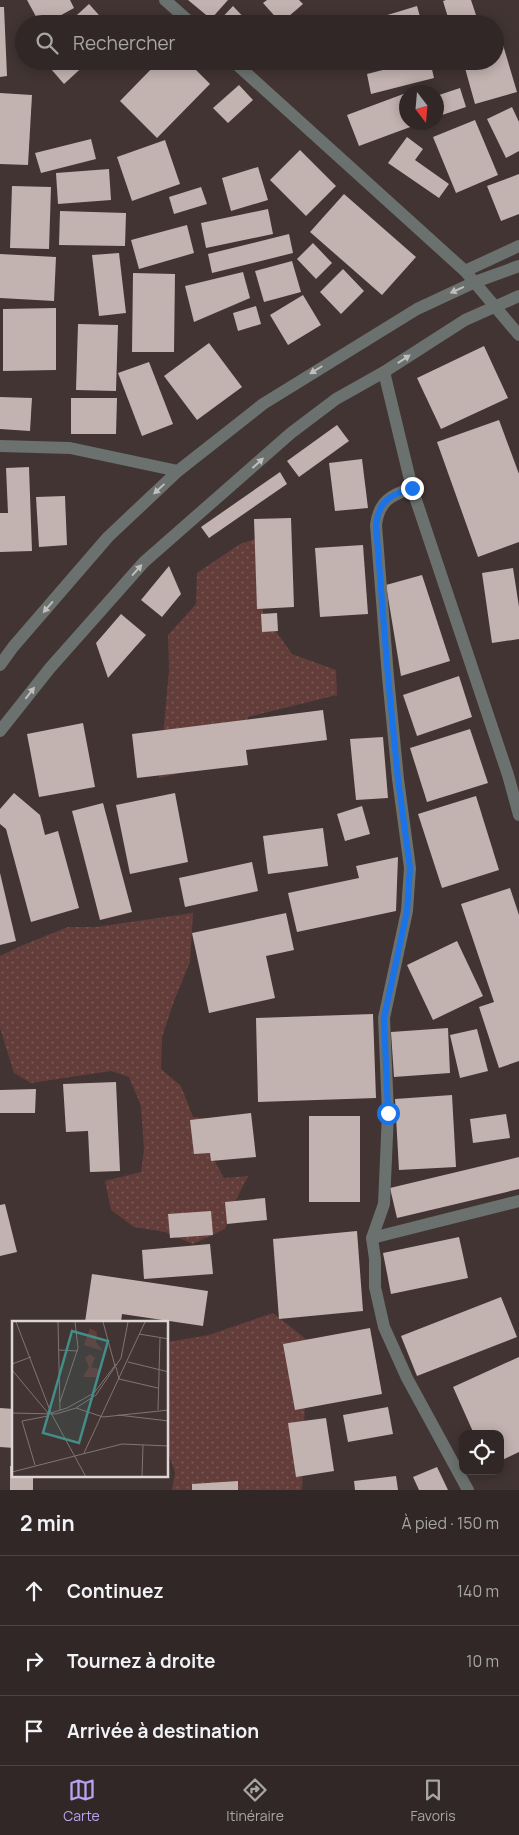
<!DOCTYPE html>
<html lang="fr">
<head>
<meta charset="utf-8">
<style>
  body { margin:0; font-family:Manrope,sans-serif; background:#392f2e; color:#f1f3f6 }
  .controls { position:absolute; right:15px; bottom:15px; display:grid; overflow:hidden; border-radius:10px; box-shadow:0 2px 12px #0003 }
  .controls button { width:45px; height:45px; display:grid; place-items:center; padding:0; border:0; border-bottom:1px solid #4c4443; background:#312726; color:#f1f3f6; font:25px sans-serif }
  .compass { position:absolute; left:399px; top:85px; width:45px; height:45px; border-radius:50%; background:#312726; box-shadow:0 2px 12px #0003; rotate:164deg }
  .stop { position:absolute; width:15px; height:15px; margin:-11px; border:4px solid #1a73e8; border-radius:50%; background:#fff }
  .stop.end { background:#1a73e8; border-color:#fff; box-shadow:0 1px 5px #0008 }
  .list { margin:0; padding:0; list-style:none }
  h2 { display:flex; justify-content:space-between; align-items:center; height:65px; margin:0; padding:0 20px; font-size:21px }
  h2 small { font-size:16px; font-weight:400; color:#a8a5a7 }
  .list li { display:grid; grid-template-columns:32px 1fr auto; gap:15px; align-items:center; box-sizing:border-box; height:70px; padding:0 20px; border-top:1px solid #4c4443 }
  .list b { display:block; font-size:19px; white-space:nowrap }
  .list em { font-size:16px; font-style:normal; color:#a8a5a7 }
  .icon { flex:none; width:28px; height:28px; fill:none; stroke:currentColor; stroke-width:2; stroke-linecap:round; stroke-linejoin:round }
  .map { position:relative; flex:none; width:519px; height:1490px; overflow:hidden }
  .search { position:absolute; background:#312726; box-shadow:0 2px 12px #0003; left:15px; right:15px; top:15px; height:55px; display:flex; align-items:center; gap:12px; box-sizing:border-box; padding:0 18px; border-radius:28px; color:#a8a5a7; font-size:19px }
  .sheet { height:275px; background:#312726 }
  nav { display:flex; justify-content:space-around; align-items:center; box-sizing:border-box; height:70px; border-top:1px solid #4c4443; background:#312726; font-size:14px; color:#a8a5a7 }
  nav a { display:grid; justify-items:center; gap:2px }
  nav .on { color:#bca0f2 }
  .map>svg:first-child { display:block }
  .grass { fill:url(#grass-dots) }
  .building { fill:#c2b2b0 }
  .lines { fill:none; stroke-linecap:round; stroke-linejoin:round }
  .minor { stroke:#6a716e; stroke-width:12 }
  .oneway { fill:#c1bdbb }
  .route { stroke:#1a73e8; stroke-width:6 }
  .inset-road { fill:none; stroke:#807574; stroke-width:1 }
  .view { fill:#438e88; fill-opacity:0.15; stroke:#438e88; stroke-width:2.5 }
  .inset-edge { fill:none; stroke:#ded6d5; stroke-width:2.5 }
</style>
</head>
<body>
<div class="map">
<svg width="519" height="1490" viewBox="0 0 519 1490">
  <defs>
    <pattern id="grass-dots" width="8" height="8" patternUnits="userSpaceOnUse" patternTransform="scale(1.25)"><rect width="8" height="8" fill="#633d3a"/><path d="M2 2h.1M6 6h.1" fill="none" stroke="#795856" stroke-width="1.8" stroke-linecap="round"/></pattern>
  </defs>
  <rect width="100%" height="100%" fill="#413433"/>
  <g class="grass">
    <polygon points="258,538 263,613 292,654 336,670 337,695 248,717 228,763 159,778 169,671 168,635 196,604 197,573 240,544"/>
    <polygon points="193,913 190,962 174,1001 162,1037 161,1069 181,1086 193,1117 206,1119 211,1154 224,1178 248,1176 236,1200 225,1229 193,1244 165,1232 134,1227 111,1210 105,1181 141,1172 144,1150 141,1106 129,1077 111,1071 31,1083 14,1073 0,1028 0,956 23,945 68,927 96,927"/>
    <polygon points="273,1313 307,1340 302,1490 172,1490 175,1473 168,1452 168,1342 209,1335"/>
  </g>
  <g class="building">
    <polygon points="27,0 70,0 74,8 45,24 40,24"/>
    <polygon points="188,0 228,0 211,19"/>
    <polygon points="267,0 299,0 303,4 281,23 263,3"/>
    <polygon points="446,0 471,0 477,18 462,24 450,24 443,1"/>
    <polygon points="89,4 107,24 67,24"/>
    <polygon points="233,6 250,24 257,16 265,24 220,24 218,22"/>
    <polygon points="417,6 422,24 372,24 371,20"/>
    <polygon points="0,7 4,7 7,76 0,77"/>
    <polygon points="501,38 517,92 475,104 463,61 495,61 495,39"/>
    <polygon points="44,61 89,61 64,84"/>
    <polygon points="159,61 187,61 210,84 157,138 120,101"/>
    <polygon points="418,61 430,61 434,78 371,94 367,74"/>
    <polygon points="239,85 253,100 228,123 213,108"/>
    <polygon points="460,88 466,107 442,115 436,96"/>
    <polygon points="0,93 32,95 28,165 0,164"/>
    <polygon points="406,93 406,122 421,123 359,146 347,115"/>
    <polygon points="512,107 519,122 519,151 506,158 487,119"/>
    <polygon points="475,120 498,175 456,193 433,137"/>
    <polygon points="407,137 423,149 415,160 449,184 439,198 388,163"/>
    <polygon points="91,139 96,159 41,173 35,153"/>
    <polygon points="165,140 180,184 132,201 117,157"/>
    <polygon points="300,150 336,186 306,216 270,180"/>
    <polygon points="258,167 268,200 231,211 222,178"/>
    <polygon points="109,169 111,200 58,204 56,173"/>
    <polygon points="519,174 519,214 501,221 487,186"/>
    <polygon points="12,186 51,187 49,249 10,248"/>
    <polygon points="201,187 207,204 174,214 169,197"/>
    <polygon points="344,194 416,257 382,295 310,232"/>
    <polygon points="268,209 273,234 206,248 201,223"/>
    <polygon points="60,211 126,213 125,246 59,245"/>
    <polygon points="187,225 194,253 139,269 131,240"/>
    <polygon points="289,234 293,253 212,273 208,254"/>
    <polygon points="313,243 332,263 316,279 297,259"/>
    <polygon points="119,253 126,313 99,316 92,255"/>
    <polygon points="0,254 56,257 54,301 0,298"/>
    <polygon points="292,261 301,292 264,302 255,271"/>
    <polygon points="343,269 364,291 341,314 320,292"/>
    <polygon points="243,272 250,298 194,322 185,286"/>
    <polygon points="133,273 175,274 174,352 132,352"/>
    <polygon points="303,295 321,325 288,345 270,315"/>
    <polygon points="256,306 261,324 238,331 233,313"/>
    <polygon points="56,308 56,370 3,371 3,309"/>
    <polygon points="78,324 118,325 116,391 76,390"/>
    <polygon points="209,343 242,387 197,420 164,376"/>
    <polygon points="484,346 508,398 441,429 417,378"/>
    <polygon points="149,362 173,424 142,436 118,373"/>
    <polygon points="0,397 32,398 30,431 0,429"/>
    <polygon points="71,398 117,398 116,434 71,434"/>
    <polygon points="499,420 519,474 519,542 478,557 437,442"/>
    <polygon points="337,425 349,441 299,477 287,461"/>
    <polygon points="362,459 368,508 335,511 329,463"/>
    <polygon points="29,467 32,551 0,552 0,513 8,513 6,468"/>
    <polygon points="280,472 287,484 209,538 201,527"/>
    <polygon points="65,496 67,545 39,547 36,497"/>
    <polygon points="291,518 294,607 257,609 254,519"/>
    <polygon points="363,545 368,614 320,617 315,548"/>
    <polygon points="169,566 181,594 162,617 141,600"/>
    <polygon points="513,568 519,607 519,639 492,643 482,573"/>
    <polygon points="422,575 450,661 401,676 386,585"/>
    <polygon points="277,613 278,631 262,632 261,614"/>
    <polygon points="121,614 146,635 108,678 96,643"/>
    <polygon points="459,676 472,717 417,736 403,695"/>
    <polygon points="323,710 327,740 246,750 248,765 137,778 132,734"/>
    <polygon points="83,723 95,787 39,797 27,734"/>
    <polygon points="470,729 488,783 427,802 410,748"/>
    <polygon points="383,737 388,798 356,800 350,739"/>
    <polygon points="14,793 40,815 45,835 58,831 79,908 31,922 6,829 0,824 0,809"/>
    <polygon points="175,793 188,862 130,874 116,805"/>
    <polygon points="476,796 499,870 442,888 418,814"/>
    <polygon points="103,803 132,912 100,920 72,811"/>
    <polygon points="362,806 370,834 345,841 337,814"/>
    <polygon points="323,828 328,866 268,874 263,836"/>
    <polygon points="398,857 396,911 297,932 288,893 359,878 356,866"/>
    <polygon points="252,862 258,891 185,907 179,878"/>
    <polygon points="0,873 16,941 0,945"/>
    <polygon points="510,888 519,915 519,1061 499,1068 479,1007 494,1002 461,904"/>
    <polygon points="286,913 294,950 266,956 275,998 209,1013 192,933"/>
    <polygon points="457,941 483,996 433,1020 407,965"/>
    <polygon points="373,1014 376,1098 258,1102 256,1018"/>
    <polygon points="448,1028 450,1073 394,1077 391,1032"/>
    <polygon points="477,1029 488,1071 460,1078 450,1035"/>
    <polygon points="116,1082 120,1171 90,1172 88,1131 66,1132 63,1084"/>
    <polygon points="36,1089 35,1113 0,1113 0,1090"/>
    <polygon points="452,1095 456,1167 399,1170 395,1099"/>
    <polygon points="251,1113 256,1157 211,1161 210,1153 194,1154 190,1120"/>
    <polygon points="506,1114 510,1138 473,1143 470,1119"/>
    <rect x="309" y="1116" width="51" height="86"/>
    <polygon points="519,1157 519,1189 397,1218 390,1188"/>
    <polygon points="265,1198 267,1220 227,1224 225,1202"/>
    <polygon points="5,1204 17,1252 0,1256 0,1205"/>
    <polygon points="211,1211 213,1235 170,1238 168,1214"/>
    <polygon points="357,1231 363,1311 279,1319 273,1239"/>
    <polygon points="459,1237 468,1278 391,1294 383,1253"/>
    <polygon points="210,1244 213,1274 144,1279 142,1250"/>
    <polygon points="92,1274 208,1291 203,1326 122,1314 121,1322 85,1322"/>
    <polygon points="501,1297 517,1337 417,1376 401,1336"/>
    <polygon points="370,1328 382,1394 295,1410 283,1344"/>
    <polygon points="519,1357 519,1452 500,1461 500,1434 474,1434 453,1387"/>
    <polygon points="388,1407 393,1434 348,1442 343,1415"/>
    <polygon points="0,1408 14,1409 14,1448 0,1447"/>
    <polygon points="326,1418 334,1471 296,1477 288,1423"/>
    <polygon points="10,1466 14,1466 14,1476 33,1476 33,1490 10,1490"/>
    <polygon points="437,1467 448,1490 419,1490 413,1477"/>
    <polygon points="396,1476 398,1490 355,1490 354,1481"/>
    <polygon points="238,1481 238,1490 192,1490 192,1484"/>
  </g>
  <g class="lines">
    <g class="minor">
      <polyline points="165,0 192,24"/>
      <polyline points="233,61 465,271 519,335"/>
      <polyline points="465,271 519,246"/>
      <polyline points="384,372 412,488 508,775 519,815"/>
      <polyline points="0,446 70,448 178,471"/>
      <path d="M412,488C391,495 379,501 376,525L388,677L398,779L410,868L407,911L384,1018L388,1113L384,1204L372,1238L375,1259V1287L384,1327L407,1378L468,1490"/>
      <polyline points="0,665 13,647 108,537 178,471 263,404 417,309 475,282 519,266"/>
      <polyline points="0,731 50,668 144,562 291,433 336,399 384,372 465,320 519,296"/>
      <polyline points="372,1238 519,1201"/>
    </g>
  </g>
  <defs><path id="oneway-solid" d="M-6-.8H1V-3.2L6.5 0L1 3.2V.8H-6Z" transform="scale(1.25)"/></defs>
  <g class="oneway">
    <use href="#oneway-solid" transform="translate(457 290) rotate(156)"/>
    <use href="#oneway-solid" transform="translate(404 359) rotate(-33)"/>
    <use href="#oneway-solid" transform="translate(316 370) rotate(148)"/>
    <use href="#oneway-solid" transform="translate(258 463) rotate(-42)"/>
    <use href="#oneway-solid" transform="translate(159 489) rotate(137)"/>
    <use href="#oneway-solid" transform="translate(137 570) rotate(-48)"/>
    <use href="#oneway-solid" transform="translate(48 607) rotate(131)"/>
    <use href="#oneway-solid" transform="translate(30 693) rotate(-52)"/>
  </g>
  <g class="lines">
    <path class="route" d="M388,1113L384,1018L407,911L410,868L398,779L388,677L376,525C379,500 390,495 412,488"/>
  </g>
  <g transform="translate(12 1321)">
    <rect width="156" height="156" fill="#413433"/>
    <path d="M78,7L85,11L84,21L91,30L72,24ZM78,33L83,37L79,46L87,48V56H71L77,46L73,37Z" fill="#633d3a"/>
    <path class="inset-road" d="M4,1L39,92L74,156M46,1L48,89M91,1L103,45M127,13L157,18M47,29L66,30M116,41L157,51M0,43L19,36M104,46L107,58L146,67M0,49L36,92M48,81L66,27L63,1M64,87L91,96L157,89M146,89L148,17M0,92L44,93L64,87L84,74L109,37L116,1M39,92L55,87L82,72L104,43M106,94L157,100M72,132L133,1M23,144L10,100L36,95M0,151L110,123L157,125M130,156L131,124"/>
    <path class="view" d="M60,10L96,20L67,122L31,112Z"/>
    <rect width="156" height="156" class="inset-edge"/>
  </g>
</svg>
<div class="controls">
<button><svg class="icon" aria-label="locate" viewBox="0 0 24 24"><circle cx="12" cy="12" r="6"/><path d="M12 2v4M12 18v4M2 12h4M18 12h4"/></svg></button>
</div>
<svg class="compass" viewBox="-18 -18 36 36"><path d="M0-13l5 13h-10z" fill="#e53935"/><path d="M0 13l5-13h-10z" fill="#a8a5a7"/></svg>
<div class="stop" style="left:388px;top:1113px"></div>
<div class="stop end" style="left:412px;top:488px"></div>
<div class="search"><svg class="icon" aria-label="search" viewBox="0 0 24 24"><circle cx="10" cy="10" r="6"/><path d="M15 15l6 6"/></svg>Rechercher</div>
</div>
<section class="sheet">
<h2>2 min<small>À pied · 150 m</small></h2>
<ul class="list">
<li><svg class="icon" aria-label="ahead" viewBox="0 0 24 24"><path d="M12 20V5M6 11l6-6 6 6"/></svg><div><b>Continuez</b></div><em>140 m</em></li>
<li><svg class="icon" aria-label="right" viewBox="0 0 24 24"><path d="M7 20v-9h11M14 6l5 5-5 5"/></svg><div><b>Tournez à droite</b></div><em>10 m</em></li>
<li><svg class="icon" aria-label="arrive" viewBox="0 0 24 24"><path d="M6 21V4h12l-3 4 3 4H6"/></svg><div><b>Arrivée à destination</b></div></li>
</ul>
</section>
<nav>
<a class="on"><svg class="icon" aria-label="map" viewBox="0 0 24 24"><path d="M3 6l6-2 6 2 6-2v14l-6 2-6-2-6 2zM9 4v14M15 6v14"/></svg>Carte</a>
<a><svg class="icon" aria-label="directions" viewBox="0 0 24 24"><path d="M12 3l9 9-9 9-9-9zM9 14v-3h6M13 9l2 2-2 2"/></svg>Itinéraire</a>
<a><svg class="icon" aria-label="saved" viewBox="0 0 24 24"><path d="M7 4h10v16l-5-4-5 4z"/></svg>Favoris</a>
</nav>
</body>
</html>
